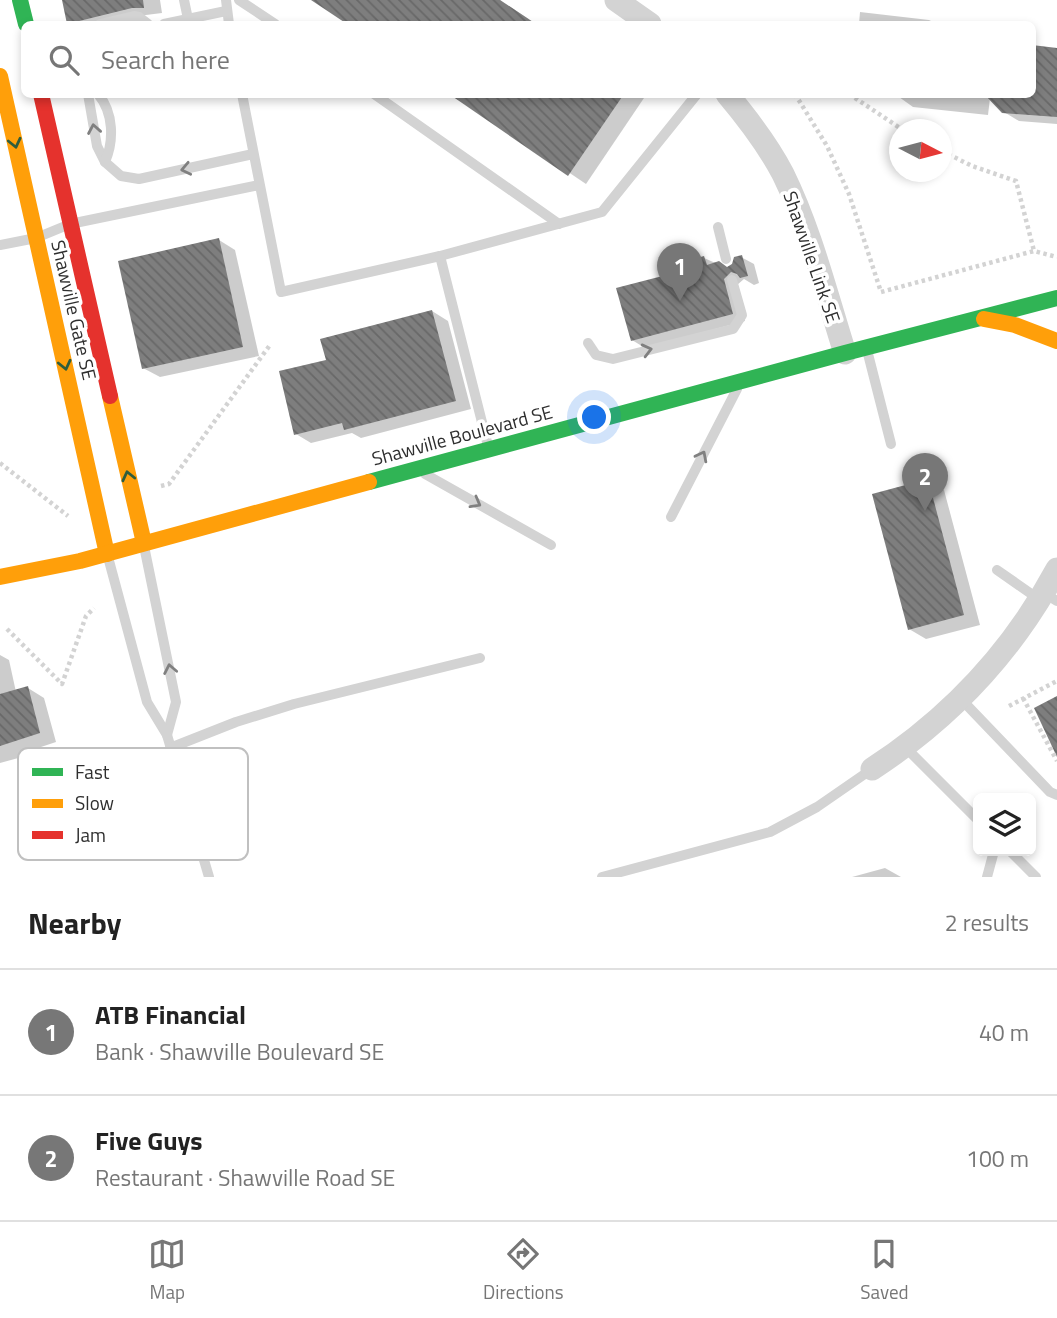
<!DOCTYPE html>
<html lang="en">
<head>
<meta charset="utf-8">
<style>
  body { margin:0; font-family:"Titillium Web",sans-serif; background:#f2f2f2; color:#222 }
  .controls { position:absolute; right:21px; bottom:21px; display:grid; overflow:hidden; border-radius:10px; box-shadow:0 4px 10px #0003 }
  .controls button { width:63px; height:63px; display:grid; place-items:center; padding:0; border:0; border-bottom:2px solid #e0e0e0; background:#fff; color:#222; font:35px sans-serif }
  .compass { position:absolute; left:889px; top:119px; width:63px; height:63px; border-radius:50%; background:#fff; box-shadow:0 4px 10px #0003; rotate:96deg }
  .you { position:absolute; left:595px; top:418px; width:24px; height:24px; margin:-18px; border:5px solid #fff; border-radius:50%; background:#1a73e8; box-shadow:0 0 0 10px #1a73e833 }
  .badge { display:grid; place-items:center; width:46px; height:46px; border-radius:50%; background:#777; color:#fff; font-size:23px; font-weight:700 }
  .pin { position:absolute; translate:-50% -58px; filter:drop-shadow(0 2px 4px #0008) }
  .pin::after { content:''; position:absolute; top:37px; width:24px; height:21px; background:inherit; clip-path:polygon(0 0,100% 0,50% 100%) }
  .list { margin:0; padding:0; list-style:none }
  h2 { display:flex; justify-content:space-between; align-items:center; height:91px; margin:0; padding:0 28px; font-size:30px }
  h2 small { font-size:23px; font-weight:400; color:#767676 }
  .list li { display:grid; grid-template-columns:46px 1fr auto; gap:21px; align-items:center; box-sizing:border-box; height:126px; padding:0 28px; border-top:2px solid #e0e0e0 }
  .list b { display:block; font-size:26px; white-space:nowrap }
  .list p { margin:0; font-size:23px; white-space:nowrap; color:#767676 }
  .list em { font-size:23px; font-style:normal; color:#767676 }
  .icon { flex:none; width:38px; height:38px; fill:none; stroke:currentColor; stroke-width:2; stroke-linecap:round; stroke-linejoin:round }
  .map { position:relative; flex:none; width:1057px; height:877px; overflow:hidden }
  .search { position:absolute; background:#fff; box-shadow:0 4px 10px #0003; left:21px; right:21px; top:21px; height:77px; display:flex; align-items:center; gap:18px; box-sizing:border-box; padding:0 24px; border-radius:10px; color:#767676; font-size:26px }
  .sheet { height:343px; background:#fff }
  nav { display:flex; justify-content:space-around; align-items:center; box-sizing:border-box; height:98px; border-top:2px solid #e0e0e0; background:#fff; font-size:19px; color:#767676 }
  nav a { display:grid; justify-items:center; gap:4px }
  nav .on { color:#777 }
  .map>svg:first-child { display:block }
  .shadow { fill:#0003 }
  .building { fill:url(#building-back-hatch) }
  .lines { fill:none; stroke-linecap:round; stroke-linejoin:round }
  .path { stroke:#d3d3d3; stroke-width:4.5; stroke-dasharray:3.5 3.5; stroke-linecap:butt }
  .lane { stroke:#d3d3d3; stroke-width:10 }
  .street { stroke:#d3d3d3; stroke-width:23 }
  .fast { stroke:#30b455; stroke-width:16 }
  .slow { stroke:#ff9f0a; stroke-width:16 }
  .jam { stroke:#e5322d; stroke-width:16 }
  .oneway { stroke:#808080 }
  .oneway2 { stroke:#2f5d3c }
  .labels { text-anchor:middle; stroke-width:7; stroke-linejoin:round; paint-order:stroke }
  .street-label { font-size:19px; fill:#2e2e2e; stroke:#fff }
  .key { fill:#fff; stroke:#c0c0c0; stroke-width:2 }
  .key-label { font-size:19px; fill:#2e2e2e }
</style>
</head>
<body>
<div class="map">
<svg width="1057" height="877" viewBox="0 0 1057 877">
  <defs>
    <pattern id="building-back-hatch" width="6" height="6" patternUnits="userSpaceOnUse" patternTransform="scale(1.75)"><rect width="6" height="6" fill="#7e7e7e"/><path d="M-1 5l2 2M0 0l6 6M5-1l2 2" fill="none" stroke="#686868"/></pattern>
  </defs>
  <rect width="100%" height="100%" fill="#fff"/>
  <g class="shadow">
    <polygon points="64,0 160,0 162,13 146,15 106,24 71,24"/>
    <polygon points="314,0 500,0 536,24 350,24"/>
    <polygon points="860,12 929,20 937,24 859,24"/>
    <polygon points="1057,50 1057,124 1019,121 1004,112 990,98 988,115 913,107 899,97 888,94 1032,94"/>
    <polygon points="452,94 638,94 644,98 586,184"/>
    <polygon points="219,240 235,250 259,356 160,377 143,368"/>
    <polygon points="741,257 754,264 759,283 754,285 744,279 737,285 745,321 645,348 632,340 704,258 727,268"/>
    <polygon points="432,311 448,321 471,409 361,438 352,433 311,443 296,434 328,361"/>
    <polygon points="928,481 944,490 980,625 926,639 909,629"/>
    <polygon points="0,655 9,660 16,692 28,688 44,698 56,742 32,750 33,754 0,763"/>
    <polygon points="885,868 901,877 852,877"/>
  </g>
  <g class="building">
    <polygon points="62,0 143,0 144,8 132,8 67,24"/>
    <polygon points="311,0 500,0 536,24 347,24"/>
    <polygon points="1032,45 1057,48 1057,117 1002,113 984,94 1032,94"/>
    <polygon points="449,94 624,94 568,176"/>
    <polygon points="219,238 243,347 142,369 118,261"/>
    <polygon points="742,255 748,276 740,278 737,274 731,272 724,279 733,314 631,341 616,288 678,272 676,264 704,256 707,265 719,261 727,267 732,264 734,257"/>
    <polygon points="432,310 456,401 344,430 342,423 294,435 279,371 326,360 320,339"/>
    <polygon points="928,479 964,615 908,630 872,494"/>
    <polygon points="28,686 40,733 0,746 0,694"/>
    <polygon points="1057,696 1057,757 1034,708"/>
  </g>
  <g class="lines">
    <g class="path">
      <polyline points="795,94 827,146 849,194 881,292 1034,251 1057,257"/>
      <polyline points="849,94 903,130"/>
      <polyline points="942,151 972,166 1016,181 1034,251"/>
      <polyline points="0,463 68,516"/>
      <polyline points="161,486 169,484 270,345"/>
      <polyline points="7,629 62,684 86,616 94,608"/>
      <polyline points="1023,698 1057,761"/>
      <polyline points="1009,706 1057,681"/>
    </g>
    <g class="lane">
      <polyline points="184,0 188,19"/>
      <polyline points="226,0 229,24"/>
      <polyline points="239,0 275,24"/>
      <polyline points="100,24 134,16 139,17 148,24"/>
      <polyline points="164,24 226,11"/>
      <polyline points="88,94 97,146 105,162"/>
      <path d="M98,94C114,113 114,141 105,162L121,176L139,179L253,154"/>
      <polyline points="242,94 281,292 440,256"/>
      <polyline points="374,94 559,224"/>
      <polyline points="718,227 726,259"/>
      <polyline points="0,245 36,238 70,224 259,185"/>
      <polyline points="588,343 596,355 613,359 733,329 742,315 732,280"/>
      <polyline points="867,350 891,444"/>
      <polyline points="488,446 440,256 602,212 697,94"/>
      <polyline points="425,474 551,545"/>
      <polyline points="671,517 737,389"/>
      <polyline points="144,546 176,702 167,735"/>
      <polyline points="108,557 147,702 167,735 209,877"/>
      <polyline points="997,570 1040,600"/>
      <polyline points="1044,593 1057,601"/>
      <polyline points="960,698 1050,792 1057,795"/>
      <polyline points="905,747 978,820"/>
      <polyline points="170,748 236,722 294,704 480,658"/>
      <polyline points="1010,851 1036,877"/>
      <polyline points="602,877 770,832 817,807 872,769"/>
      <polyline points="987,877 994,851"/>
    </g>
    <g class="street">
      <polyline points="616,0 650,24"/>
      <path d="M727,94C748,119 768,145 783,174C811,231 826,293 845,353"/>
      <path d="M872,769C949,719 1013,651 1057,569"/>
    </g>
    <g class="fast">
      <polyline points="20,0 26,24"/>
      <polyline points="369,482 845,353 1057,298"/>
    </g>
    <g class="slow">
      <polyline points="0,76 107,554"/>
      <polyline points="984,319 1015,325 1057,341"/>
      <polyline points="110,396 144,543"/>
      <polyline points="0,577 80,561 369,482"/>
    </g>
    <polyline class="jam" points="41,94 110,396"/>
  </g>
  <defs><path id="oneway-chevron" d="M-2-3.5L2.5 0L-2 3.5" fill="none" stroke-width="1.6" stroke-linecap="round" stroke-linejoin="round" transform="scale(1.75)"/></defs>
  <g class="oneway">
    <use href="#oneway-chevron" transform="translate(94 129) rotate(-100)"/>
    <use href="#oneway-chevron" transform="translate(186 169) rotate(168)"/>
    <use href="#oneway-chevron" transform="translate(647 350) rotate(-14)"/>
    <use href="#oneway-chevron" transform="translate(702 456) rotate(-63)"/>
    <use href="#oneway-chevron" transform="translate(476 503) rotate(29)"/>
    <use href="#oneway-chevron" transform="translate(170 669) rotate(-101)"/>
  </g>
  <g class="oneway2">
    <use href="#oneway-chevron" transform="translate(15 143) rotate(77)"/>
    <use href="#oneway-chevron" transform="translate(65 365) rotate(77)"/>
    <use href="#oneway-chevron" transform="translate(128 476) rotate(-103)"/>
  </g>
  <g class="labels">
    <g class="street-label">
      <text transform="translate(812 257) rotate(71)" y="7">Shawville Link SE</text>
      <text transform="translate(74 310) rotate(77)" y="7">Shawville Gate SE</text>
      <text transform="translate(462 435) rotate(-15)" y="7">Shawville Boulevard SE</text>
    </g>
  </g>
  <rect x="18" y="748" width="230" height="112" rx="10" class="key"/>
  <rect x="32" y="768" width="31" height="8" fill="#30b455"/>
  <rect x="32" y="799" width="31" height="9" fill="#ff9f0a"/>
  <rect x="32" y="831" width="31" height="8" fill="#e5322d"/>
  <g class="key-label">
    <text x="75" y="779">Fast</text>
    <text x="75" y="810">Slow</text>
    <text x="75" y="842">Jam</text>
  </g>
</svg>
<div class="controls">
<button><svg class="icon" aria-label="layers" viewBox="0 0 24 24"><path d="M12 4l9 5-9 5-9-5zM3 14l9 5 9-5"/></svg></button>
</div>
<svg class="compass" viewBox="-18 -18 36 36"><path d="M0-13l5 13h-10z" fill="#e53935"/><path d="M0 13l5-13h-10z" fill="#767676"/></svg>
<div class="you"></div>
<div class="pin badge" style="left:680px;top:301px">1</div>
<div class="pin badge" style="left:925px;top:511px">2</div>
<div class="search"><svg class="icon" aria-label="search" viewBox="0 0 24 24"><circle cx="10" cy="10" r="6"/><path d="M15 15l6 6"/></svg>Search here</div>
</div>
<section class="sheet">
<h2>Nearby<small>2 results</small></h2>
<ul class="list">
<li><span class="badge">1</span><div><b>ATB Financial</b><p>Bank · Shawville Boulevard SE</p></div><em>40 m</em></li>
<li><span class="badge">2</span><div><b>Five Guys</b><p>Restaurant · Shawville Road SE</p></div><em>100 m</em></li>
</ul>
</section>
<nav>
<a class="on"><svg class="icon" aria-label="map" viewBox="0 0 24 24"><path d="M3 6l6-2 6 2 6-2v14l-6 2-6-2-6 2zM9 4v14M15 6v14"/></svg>Map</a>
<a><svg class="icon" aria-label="directions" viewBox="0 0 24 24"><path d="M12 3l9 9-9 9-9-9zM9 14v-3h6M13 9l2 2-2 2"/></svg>Directions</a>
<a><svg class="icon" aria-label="saved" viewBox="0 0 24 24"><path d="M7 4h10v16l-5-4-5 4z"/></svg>Saved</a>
</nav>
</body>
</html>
